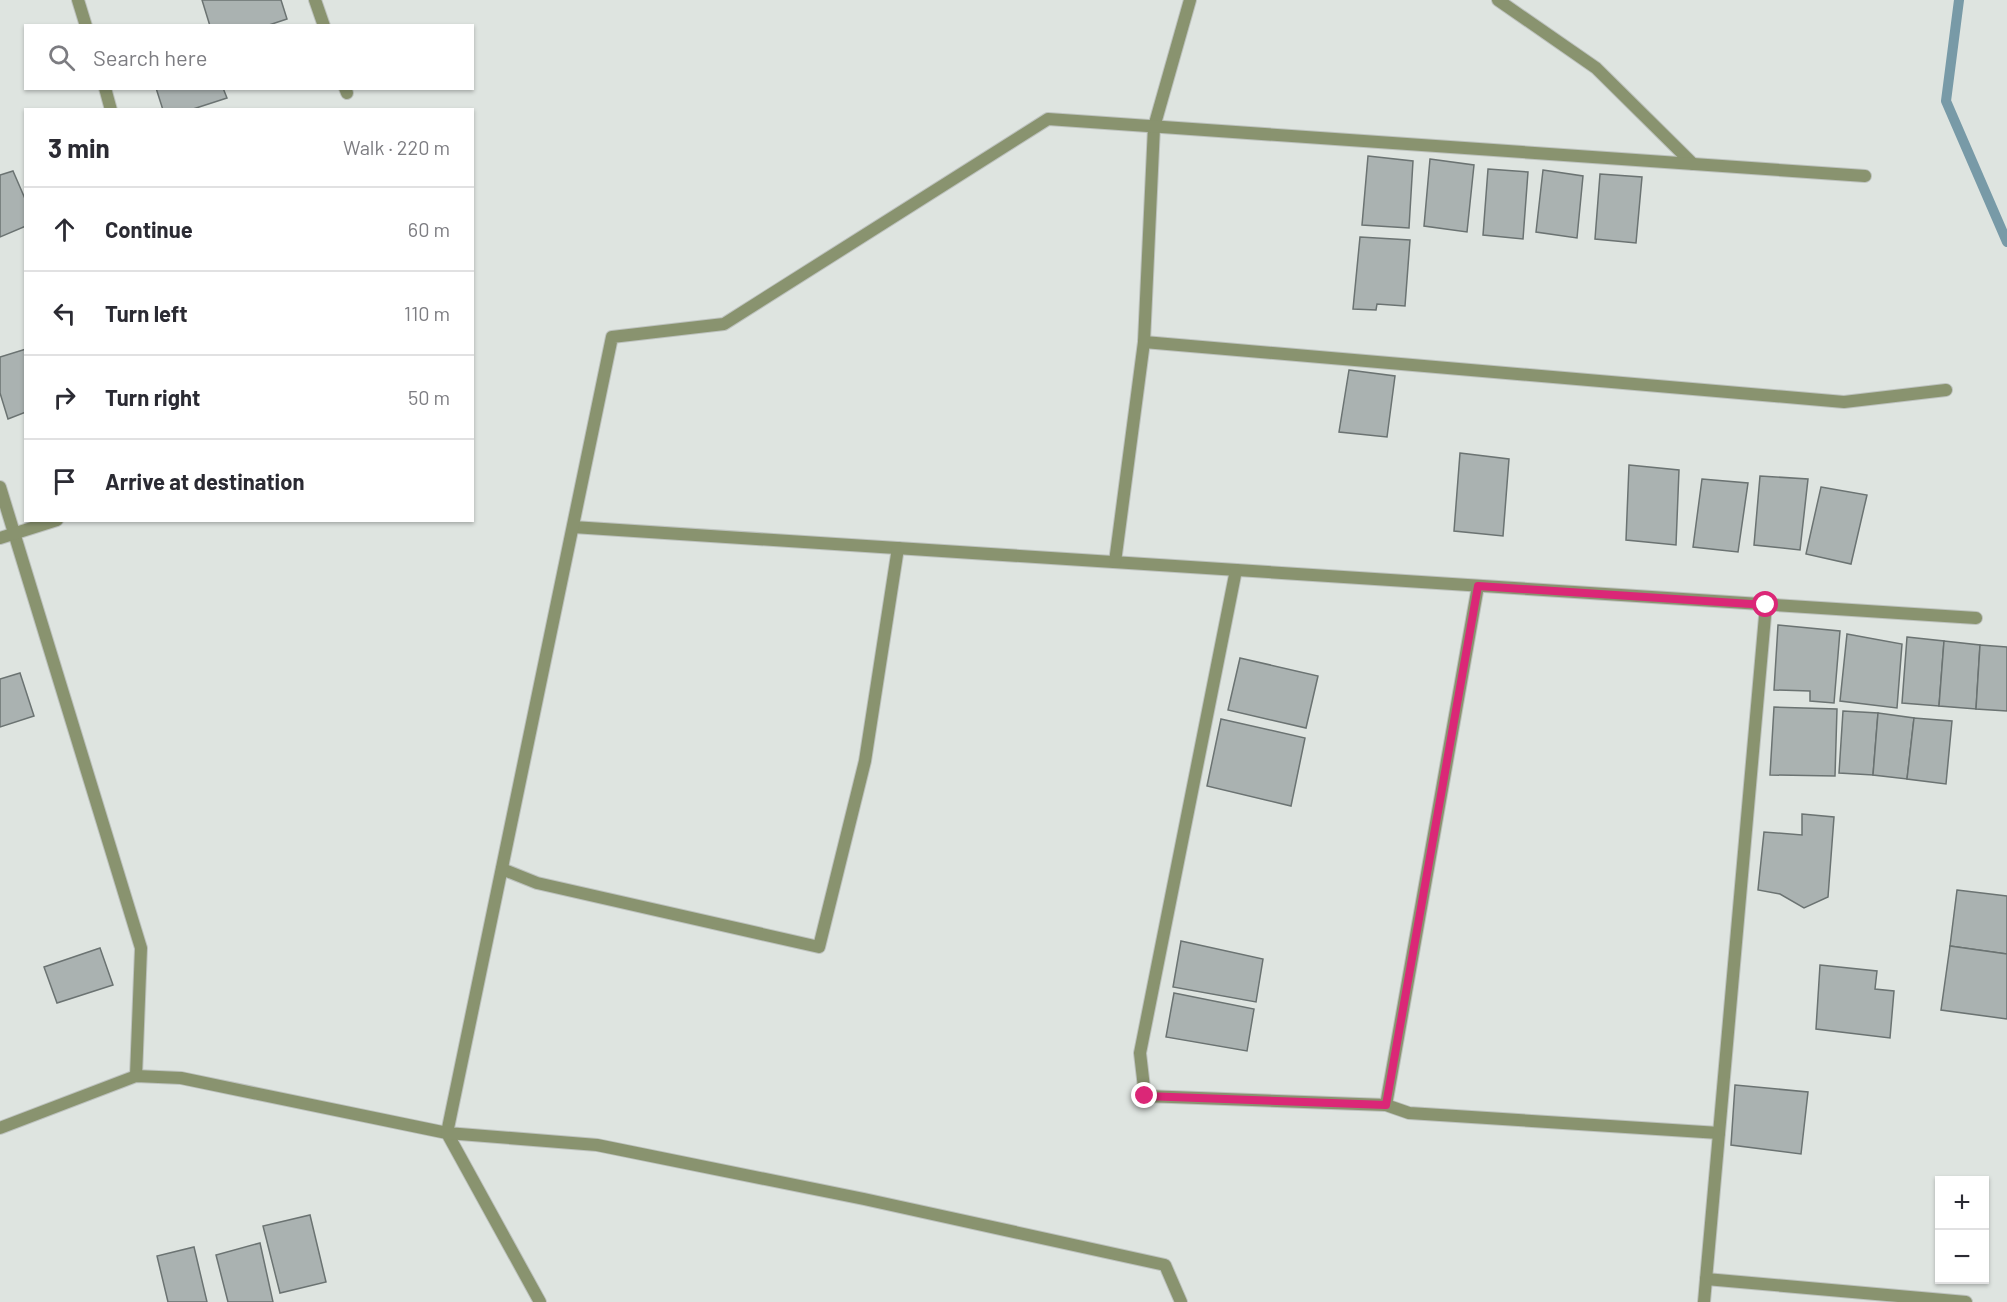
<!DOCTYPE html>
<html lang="en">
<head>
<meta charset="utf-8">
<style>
  body { margin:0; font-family:Barlow,sans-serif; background:#f2f2f3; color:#2b2b33 }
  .controls { position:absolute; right:18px; bottom:18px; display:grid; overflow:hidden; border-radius:0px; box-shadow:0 2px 4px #0004 }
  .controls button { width:54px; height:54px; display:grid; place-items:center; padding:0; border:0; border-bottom:2px solid #e1e1e2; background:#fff; color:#2b2b33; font:30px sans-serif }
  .stop { position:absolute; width:18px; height:18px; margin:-14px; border:4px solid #db2777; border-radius:50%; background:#fff }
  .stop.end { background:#db2777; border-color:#fff; box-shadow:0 2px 6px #0008 }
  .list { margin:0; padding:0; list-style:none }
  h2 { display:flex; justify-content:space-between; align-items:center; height:78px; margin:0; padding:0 24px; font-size:26px }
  h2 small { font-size:20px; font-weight:400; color:#7c7c81 }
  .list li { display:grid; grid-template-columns:39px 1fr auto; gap:18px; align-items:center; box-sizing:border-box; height:84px; padding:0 24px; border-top:2px solid #e1e1e2 }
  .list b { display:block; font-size:22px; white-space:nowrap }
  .list em { font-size:20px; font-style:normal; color:#7c7c81 }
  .icon { flex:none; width:33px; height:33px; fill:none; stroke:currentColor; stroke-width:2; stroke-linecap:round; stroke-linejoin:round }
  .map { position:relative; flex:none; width:2007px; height:1302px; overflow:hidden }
  .search { position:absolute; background:#fff; box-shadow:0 2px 4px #0004; left:24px; top:24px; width:450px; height:66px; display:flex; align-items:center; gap:15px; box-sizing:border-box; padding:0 21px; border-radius:0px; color:#7c7c81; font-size:22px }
  .panel { position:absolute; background:#fff; box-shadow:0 2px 4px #0004; left:24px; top:108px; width:450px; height:414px; border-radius:0px }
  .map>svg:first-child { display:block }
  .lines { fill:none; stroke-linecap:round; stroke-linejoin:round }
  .stream { stroke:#789aa7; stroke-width:10 }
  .building { fill:#aab2b1; stroke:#6b7372; stroke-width:1.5 }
  .minor-casing { stroke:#bdc2be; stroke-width:14 }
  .minor { stroke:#89936f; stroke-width:12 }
  .route { stroke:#db2777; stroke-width:8 }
</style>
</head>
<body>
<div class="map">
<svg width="2007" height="1302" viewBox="0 0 2007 1302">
  <rect width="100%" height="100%" fill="#dee4e0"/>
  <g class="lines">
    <polyline class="stream" points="1959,0 1946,101 2007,242"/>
  </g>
  <g class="building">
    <polygon points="202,0 281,0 287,19 266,26 210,26"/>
    <polygon points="156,88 223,88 227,98 190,110 163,110"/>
    <polygon points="1368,156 1413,161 1409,228 1362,225"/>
    <polygon points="1430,159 1474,165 1467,232 1424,226"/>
    <polygon points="1488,169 1528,172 1523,239 1483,235"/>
    <polygon points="1543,170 1583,176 1577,238 1536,232"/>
    <polygon points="13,171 26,201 26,226 0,237 0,175"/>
    <polygon points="1600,174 1642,177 1636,243 1595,239"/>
    <polygon points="1360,237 1410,240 1405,306 1377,304 1376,310 1353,309"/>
    <polygon points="26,349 26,412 8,419 0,393 0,357"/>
    <polygon points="1349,370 1395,376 1387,437 1339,432"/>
    <polygon points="1460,453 1509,459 1503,536 1454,531"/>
    <polygon points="1629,465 1679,470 1676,545 1626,540"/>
    <polygon points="1760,476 1808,479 1800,550 1754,545"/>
    <polygon points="1702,479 1748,483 1738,552 1693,547"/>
    <polygon points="1821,487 1867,495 1851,564 1806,554"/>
    <polygon points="1778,625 1840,631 1834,703 1810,701 1810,691 1774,690"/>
    <polygon points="1847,634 1902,644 1897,708 1840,701"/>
    <polygon points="1907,637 1944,641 1939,706 1902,703"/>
    <polygon points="1944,641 1980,645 1976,709 1939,706"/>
    <polygon points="1980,645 2007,647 2007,711 1976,709"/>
    <polygon points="1240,658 1318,676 1306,728 1228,710"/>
    <polygon points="20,673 34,716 0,727 0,679"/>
    <polygon points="1774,707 1837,709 1835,776 1770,775"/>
    <polygon points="1843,711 1878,713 1873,775 1839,773"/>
    <polygon points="1878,713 1914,718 1907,779 1873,775"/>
    <polygon points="1914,718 1952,721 1946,784 1907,779"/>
    <polygon points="1221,719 1305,738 1291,806 1207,786"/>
    <polygon points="1802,814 1834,817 1828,897 1804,908 1780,894 1758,890 1764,832 1802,835"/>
    <polygon points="1957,890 2007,896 2007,954 1950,946"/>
    <polygon points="1181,941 1263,959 1256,1002 1173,987"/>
    <polygon points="1950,946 2007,954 2007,1019 1941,1010"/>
    <polygon points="100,948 113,985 57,1003 44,967"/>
    <polygon points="1820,965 1877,971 1875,989 1894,991 1890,1038 1816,1029"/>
    <polygon points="1174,993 1254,1009 1247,1051 1166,1037"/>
    <polygon points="1735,1085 1808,1092 1801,1154 1731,1145"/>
    <polygon points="310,1215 326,1282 280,1293 263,1226"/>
    <polygon points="260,1243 273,1302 228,1302 216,1255"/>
    <polygon points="194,1247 207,1302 168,1302 157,1256"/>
  </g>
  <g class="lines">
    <g class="minor-casing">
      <g id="minor">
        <polyline points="78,0 86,26"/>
        <polyline points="315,0 324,26"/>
        <polyline points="1498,0 1596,68 1693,164"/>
        <polyline points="105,88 111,110"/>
        <polyline points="345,88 347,93"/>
        <polyline points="1144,342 1844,402 1946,390"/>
        <polyline points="0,487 141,948 136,1076"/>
        <polyline points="573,527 1976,618"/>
        <polyline points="0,538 57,520"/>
        <polyline points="1115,562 1144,342 1154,127 1190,0"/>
        <polyline points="1236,570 1140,1053 1145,1096 1386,1105 1409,1113 1719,1133"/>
        <polyline points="502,869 537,883 819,947 865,761 898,548"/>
        <polyline points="1386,1105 1478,586"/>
        <polyline points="0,1128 136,1076 181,1078 447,1133 540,1302"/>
        <polyline points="1706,1279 1966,1302"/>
        <polyline points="1181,1302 1165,1265 864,1199 597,1145 447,1133 612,337 724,324 1048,119 1865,176"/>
        <polyline points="1704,1302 1766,605"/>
      </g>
    </g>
    <use href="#minor" class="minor"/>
  </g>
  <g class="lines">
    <polyline class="route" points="1145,1096 1386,1105 1478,586 1766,605"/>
  </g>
</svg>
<div class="controls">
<button>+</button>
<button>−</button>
</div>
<div class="stop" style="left:1766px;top:605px"></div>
<div class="stop end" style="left:1145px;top:1096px"></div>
<div class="search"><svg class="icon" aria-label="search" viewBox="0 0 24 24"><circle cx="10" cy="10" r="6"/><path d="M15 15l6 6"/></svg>Search here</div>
<section class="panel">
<h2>3 min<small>Walk · 220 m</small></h2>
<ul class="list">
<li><svg class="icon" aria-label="ahead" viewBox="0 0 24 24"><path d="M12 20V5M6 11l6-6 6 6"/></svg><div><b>Continue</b></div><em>60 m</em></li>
<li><svg class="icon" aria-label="left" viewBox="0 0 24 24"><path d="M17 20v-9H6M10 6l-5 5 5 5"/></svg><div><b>Turn left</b></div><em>110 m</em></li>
<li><svg class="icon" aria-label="right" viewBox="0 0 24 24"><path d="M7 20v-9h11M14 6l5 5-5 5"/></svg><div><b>Turn right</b></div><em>50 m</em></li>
<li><svg class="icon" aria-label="arrive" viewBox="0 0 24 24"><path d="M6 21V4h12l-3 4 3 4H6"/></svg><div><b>Arrive at destination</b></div></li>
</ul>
</section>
</div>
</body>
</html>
